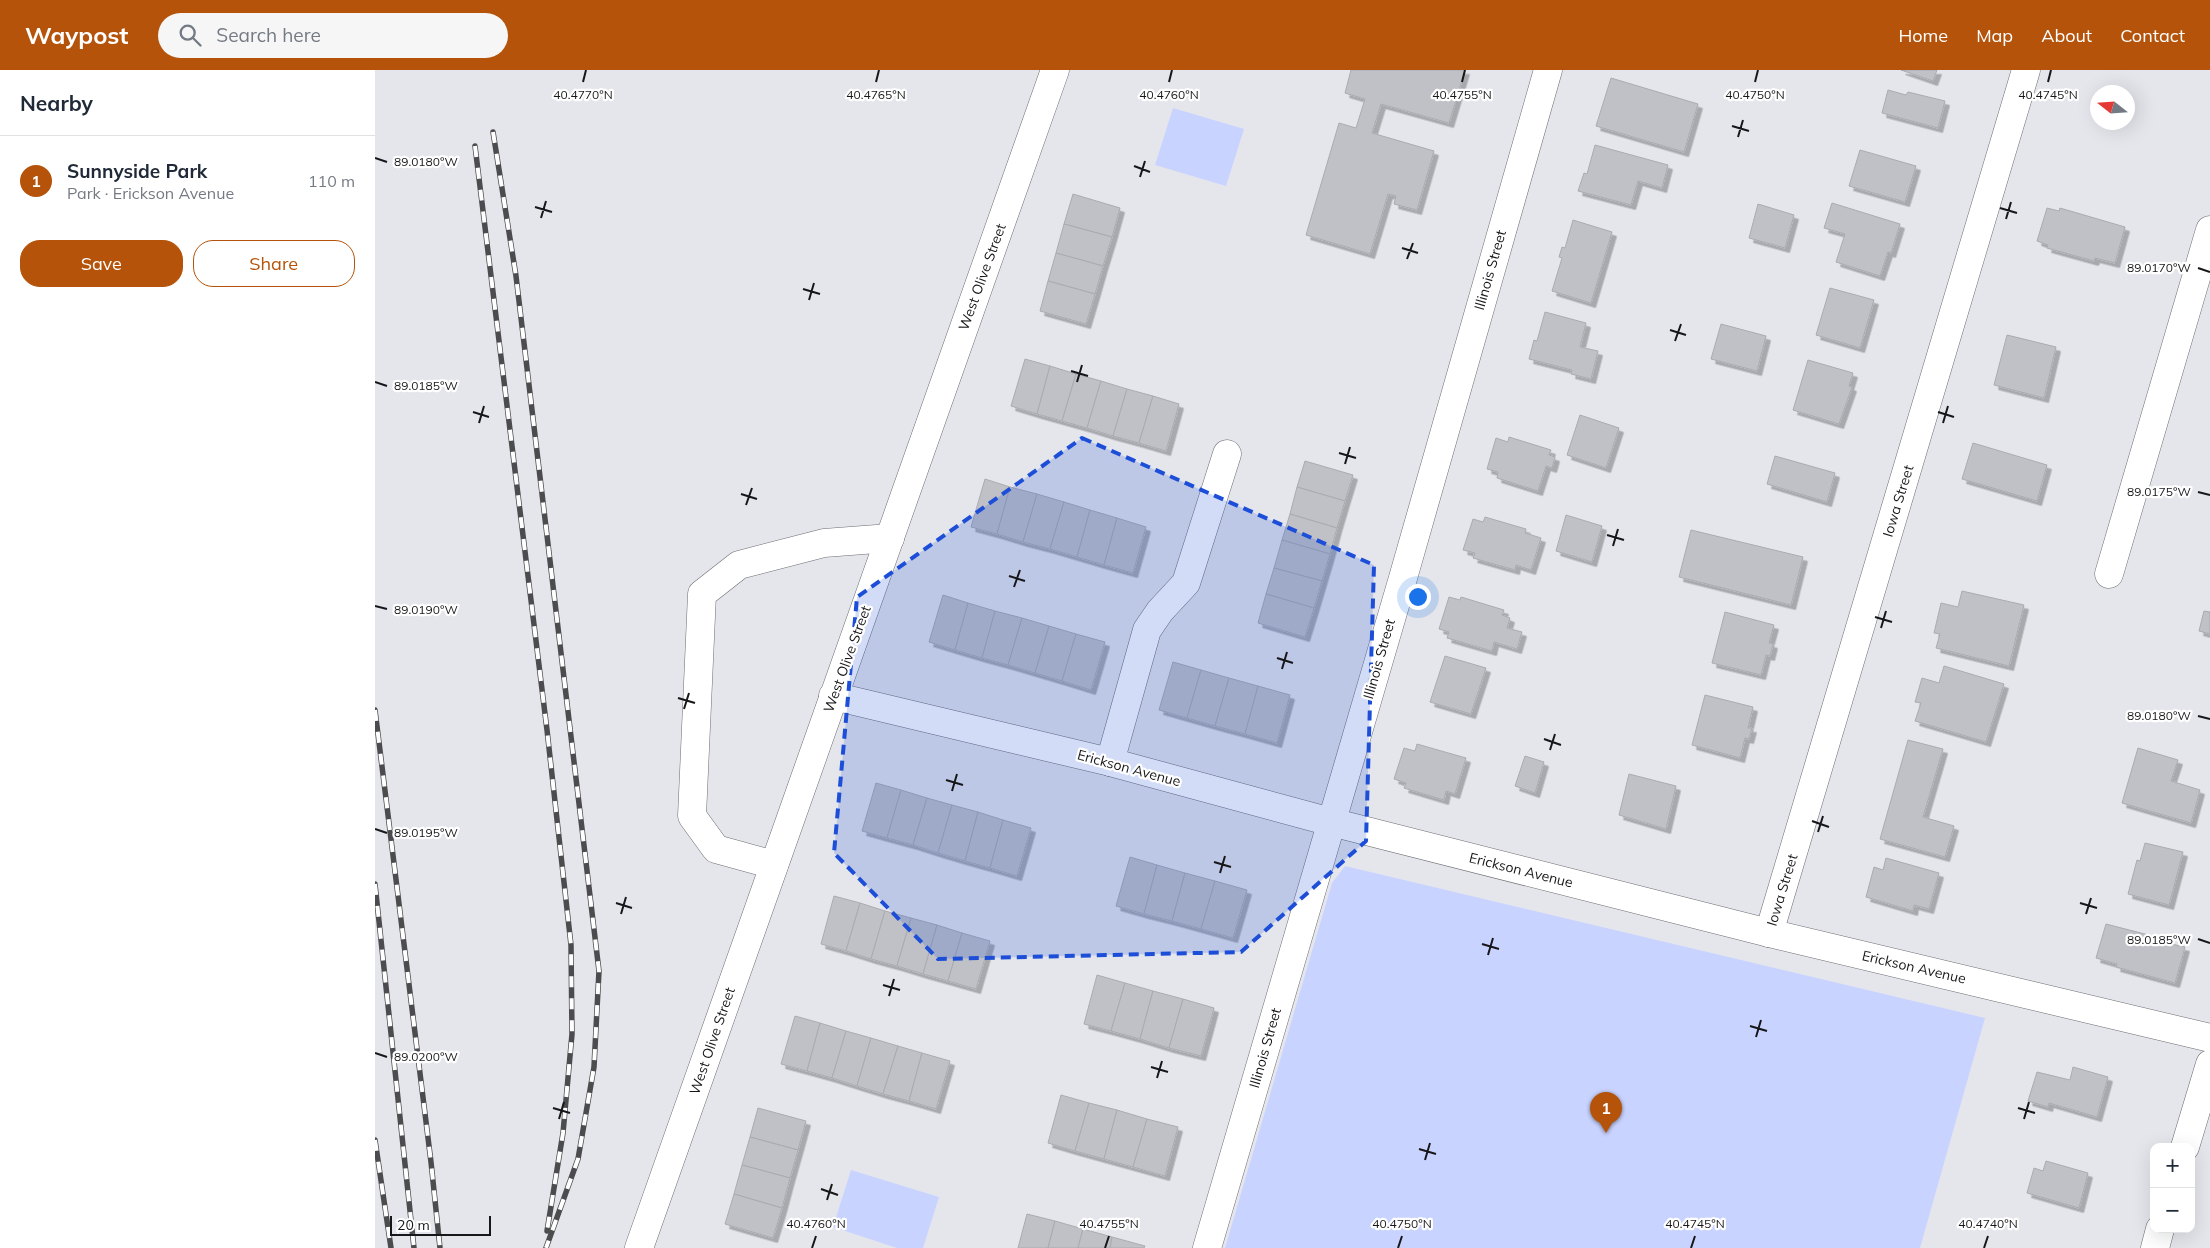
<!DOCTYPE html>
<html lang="en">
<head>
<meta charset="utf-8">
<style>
  body { margin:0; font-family:Mulish,sans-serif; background:#f6f6f7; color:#1f2937 }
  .controls { position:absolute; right:15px; bottom:15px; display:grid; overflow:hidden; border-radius:10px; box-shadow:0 5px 20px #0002 }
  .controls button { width:45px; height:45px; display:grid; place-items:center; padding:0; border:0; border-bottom:1px solid #e0e1e3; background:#fff; color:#1f2937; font:25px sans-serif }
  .compass { position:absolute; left:1715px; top:15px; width:45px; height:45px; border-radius:50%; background:#fff; box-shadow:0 5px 20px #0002; rotate:287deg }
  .scale { position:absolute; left:15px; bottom:12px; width:101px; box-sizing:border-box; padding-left:5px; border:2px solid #171719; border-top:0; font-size:14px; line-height:18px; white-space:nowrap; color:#171719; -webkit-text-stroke:4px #fff; paint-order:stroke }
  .you { position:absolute; left:1042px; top:526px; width:18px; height:18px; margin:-12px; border:4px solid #fff; border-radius:50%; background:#1a73e8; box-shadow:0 0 0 8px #1a73e833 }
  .badge { display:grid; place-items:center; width:32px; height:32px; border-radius:50%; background:#b45309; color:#fff; font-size:16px; font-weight:700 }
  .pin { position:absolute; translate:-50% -41px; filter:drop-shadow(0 1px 2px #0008) }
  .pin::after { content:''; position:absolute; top:26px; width:18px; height:15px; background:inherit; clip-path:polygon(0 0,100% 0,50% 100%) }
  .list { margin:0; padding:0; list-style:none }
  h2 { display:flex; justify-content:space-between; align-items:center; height:65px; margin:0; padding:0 20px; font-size:21px }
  h2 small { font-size:16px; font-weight:400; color:#747a83 }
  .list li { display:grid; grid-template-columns:32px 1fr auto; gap:15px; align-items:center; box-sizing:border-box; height:90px; padding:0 20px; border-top:1px solid #e0e1e3 }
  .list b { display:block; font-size:19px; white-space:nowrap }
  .list p { margin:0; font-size:16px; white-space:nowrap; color:#747a83 }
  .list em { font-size:16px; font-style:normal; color:#747a83 }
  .actions { display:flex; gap:10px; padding:15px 20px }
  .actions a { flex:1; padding:11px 0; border:1px solid #b45309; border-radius:20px; text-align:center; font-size:18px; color:#b45309 }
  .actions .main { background:#b45309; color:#fff }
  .icon { flex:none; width:28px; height:28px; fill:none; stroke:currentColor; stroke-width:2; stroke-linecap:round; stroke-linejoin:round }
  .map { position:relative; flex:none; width:1835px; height:1178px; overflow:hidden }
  header { display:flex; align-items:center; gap:30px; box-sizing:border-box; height:70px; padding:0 25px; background:#b45309; color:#fff }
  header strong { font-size:24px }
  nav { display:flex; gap:28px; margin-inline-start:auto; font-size:18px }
  .search { width:350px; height:45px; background:#f6f6f7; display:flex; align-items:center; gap:12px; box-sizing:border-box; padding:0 18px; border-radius:28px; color:#747a83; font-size:19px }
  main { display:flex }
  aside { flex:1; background:#fff }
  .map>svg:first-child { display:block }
  .green { fill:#c9d3ff }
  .building { fill:#c0c1c6; stroke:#a9abb0; filter:url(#shadow) }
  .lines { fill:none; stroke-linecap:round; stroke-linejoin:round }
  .minor-casing { stroke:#6c6d72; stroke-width:29 }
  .minor { stroke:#fff; stroke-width:28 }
  .rail-casing { stroke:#4c4c4f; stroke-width:5.5 }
  .rail { stroke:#fff; stroke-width:4; stroke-dasharray:11; stroke-linecap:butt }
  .marked { fill:#1d4ed8; fill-opacity:0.2; stroke:#1d4ed8; stroke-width:4; stroke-dasharray:10 6; stroke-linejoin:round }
  .ticks { fill:none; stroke:#171719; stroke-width:2 }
  .labels { text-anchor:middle; stroke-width:4.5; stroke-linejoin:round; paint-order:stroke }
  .street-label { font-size:14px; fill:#171719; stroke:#fff }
  .ticks-label { font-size:12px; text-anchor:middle; fill:#171719; stroke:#fff; stroke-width:4.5; stroke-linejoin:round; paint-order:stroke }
</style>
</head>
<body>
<header>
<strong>Waypost</strong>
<div class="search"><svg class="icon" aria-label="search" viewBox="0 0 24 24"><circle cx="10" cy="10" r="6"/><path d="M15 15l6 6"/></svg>Search here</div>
<nav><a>Home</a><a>Map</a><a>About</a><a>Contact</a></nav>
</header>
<main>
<aside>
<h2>Nearby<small></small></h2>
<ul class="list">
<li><span class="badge">1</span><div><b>Sunnyside Park</b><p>Park · Erickson Avenue</p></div><em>110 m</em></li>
</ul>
<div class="actions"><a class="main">Save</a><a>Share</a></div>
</aside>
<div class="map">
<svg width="1835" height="1178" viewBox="0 0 1835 1178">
  <defs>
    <filter id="shadow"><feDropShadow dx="4.5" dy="4.5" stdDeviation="0" flood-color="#0004"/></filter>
  </defs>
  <rect width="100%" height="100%" fill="#e5e6ec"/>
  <g class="green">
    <polygon points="798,38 869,59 851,116 780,95"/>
    <polygon points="970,796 1610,948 1545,1178 850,1178 957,813"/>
    <polygon points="476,1100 564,1127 548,1178 522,1178 458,1157"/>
  </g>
  <g class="building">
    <polygon points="976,0 1090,0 1074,53 1006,34 997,63 1059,81 1042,140 1019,134 1021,126 1013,124 995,184 931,165 964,53 981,58 990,29 970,23"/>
    <polygon points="1526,0 1562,0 1558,11"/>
    <polygon points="1236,8 1323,34 1309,82 1221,56"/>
    <polygon points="1513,20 1531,25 1533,22 1570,31 1563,58 1507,43"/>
    <polygon points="1220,75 1293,95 1287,118 1263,111 1256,135 1203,121 1209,103 1212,104"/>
    <polygon points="1485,80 1541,96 1530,132 1474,116"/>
    <polygon points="698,124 745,138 737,167 689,154"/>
    <polygon points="1457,133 1525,154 1516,183 1513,182 1505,206 1461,192 1470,164 1449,158"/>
    <polygon points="1383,134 1419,145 1410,178 1374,168"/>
    <polygon points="1672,138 1684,141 1685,138 1750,157 1740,193 1720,188 1719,191 1672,178 1673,175 1662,171"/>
    <polygon points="1198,150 1237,162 1216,233 1177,221 1187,188 1184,187 1187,177 1190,178"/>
    <polygon points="689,154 737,167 728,196 681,183"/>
    <polygon points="681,183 728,196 720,224 673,211"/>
    <polygon points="673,211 720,224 711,254 665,241"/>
    <polygon points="1455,218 1499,230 1485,278 1441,265"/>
    <polygon points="1170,242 1211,253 1205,277 1223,281 1216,309 1196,304 1197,300 1154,289 1159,270 1162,271"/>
    <polygon points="1346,254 1391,266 1382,301 1336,289"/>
    <polygon points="1632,265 1681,277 1669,328 1619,315"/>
    <polygon points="650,289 675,296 662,344 636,336"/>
    <polygon points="1433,290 1478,303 1474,316 1477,317 1464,354 1418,340"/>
    <polygon points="675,296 701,304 687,351 662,344"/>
    <polygon points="701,304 726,311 712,358 687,351"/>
    <polygon points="726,311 752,319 738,366 712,358"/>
    <polygon points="752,319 778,326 764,373 738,366"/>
    <polygon points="778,326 804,334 791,381 764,373"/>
    <polygon points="1205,345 1244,358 1231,398 1192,385"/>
    <polygon points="1134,367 1176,380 1174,385 1180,387 1177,398 1171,396 1163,421 1122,408 1123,402 1112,399 1121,368 1133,372"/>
    <polygon points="1598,373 1672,395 1662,431 1587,409"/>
    <polygon points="1400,386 1460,403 1452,432 1392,414"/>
    <polygon points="930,391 978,405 970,431 922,417"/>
    <polygon points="610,409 635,417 622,464 596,457"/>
    <polygon points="635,417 662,424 648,472 622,464"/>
    <polygon points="922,417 970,431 962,458 915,444"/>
    <polygon points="662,424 689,432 675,479 648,472"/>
    <polygon points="689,432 715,440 702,487 675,479"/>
    <polygon points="715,440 742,448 729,495 702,487"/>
    <polygon points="915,444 962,458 955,484 907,470"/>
    <polygon points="1191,445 1227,456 1217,492 1181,481"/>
    <polygon points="1110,447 1151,459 1150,463 1166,468 1156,500 1141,495 1140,500 1098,488 1100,483 1088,480 1098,449 1108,452"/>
    <polygon points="742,448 771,457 758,503 729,495"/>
    <polygon points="1316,460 1428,487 1416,535 1304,507"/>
    <polygon points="907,470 955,484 947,511 899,498"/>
    <polygon points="899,498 947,511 939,538 891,524"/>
    <polygon points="1587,521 1649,535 1634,596 1561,578 1565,564 1559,563 1566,533 1583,537"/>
    <polygon points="891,524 939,538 930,567 883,553"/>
    <polygon points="568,525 593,533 580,580 554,572"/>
    <polygon points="1074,527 1085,530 1086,527 1129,540 1127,545 1135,548 1132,558 1147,562 1142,579 1119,572 1117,581 1072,568 1074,562 1064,559"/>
    <polygon points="593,533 620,541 607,588 580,580"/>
    <polygon points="620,541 647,548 633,595 607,588"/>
    <polygon points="1829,541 1835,542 1835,564 1824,561"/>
    <polygon points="1350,542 1399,555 1394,573 1398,574 1395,586 1391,585 1386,605 1337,593"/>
    <polygon points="647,548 674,556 660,603 633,595"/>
    <polygon points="674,556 701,564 687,611 660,603"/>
    <polygon points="701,564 730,572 716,620 687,611"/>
    <polygon points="1070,586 1111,598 1096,644 1055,632"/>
    <polygon points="798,592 826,600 812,648 784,640"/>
    <polygon points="1569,596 1629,614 1611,672 1540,651 1546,633 1540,632 1547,608 1564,613"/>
    <polygon points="826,600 854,608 840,656 812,648"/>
    <polygon points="854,608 883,616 870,664 840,656"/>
    <polygon points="883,616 915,625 902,673 870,664"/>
    <polygon points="1330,625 1378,637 1373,658 1377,658 1374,669 1370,668 1365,688 1317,675"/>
    <polygon points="1533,670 1568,679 1548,747 1579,756 1570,787 1505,769"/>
    <polygon points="1042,674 1091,688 1080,724 1071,721 1069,730 1029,718 1031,713 1019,709 1029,678 1040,681"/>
    <polygon points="1763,678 1803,690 1796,711 1825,720 1816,753 1747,733"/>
    <polygon points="1150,686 1169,692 1160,723 1140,716"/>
    <polygon points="1254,704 1301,716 1291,759 1244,745"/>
    <polygon points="501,713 526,720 512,768 487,761"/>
    <polygon points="526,720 552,728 538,775 512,768"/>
    <polygon points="552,728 577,735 563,783 538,775"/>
    <polygon points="577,735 603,742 590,791 563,783"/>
    <polygon points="603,742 628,750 615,798 590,791"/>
    <polygon points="628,750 656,758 642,806 615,798"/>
    <polygon points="1770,773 1808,782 1794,835 1753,824 1762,790 1765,791"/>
    <polygon points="755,787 782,795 769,844 741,836"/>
    <polygon points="1511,788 1564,803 1554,839 1539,835 1538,841 1491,827 1499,797 1508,800"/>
    <polygon points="782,795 810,803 797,851 769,844"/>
    <polygon points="810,803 840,811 826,859 797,851"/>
    <polygon points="840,811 872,820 858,868 826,859"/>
    <polygon points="459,826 485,833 471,881 446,874"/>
    <polygon points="485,833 510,841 496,889 471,881"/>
    <polygon points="510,841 536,848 522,896 496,889"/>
    <polygon points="536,848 562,855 548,904 522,896"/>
    <polygon points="1731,854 1797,871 1796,874 1810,877 1800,913 1741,897 1742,894 1721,888"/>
    <polygon points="562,855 587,863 573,911 548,904"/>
    <polygon points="587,863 615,871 601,919 573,911"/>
    <polygon points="722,905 750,913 736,961 709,954"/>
    <polygon points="750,913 778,921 765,969 736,961"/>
    <polygon points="778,921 808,929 794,978 765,969"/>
    <polygon points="808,929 839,938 826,986 794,978"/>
    <polygon points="420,946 445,953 432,1001 406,994"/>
    <polygon points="445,953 471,961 457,1008 432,1001"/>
    <polygon points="471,961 496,968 482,1016 457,1008"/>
    <polygon points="496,968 523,976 508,1024 482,1016"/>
    <polygon points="523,976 547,983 534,1031 508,1024"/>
    <polygon points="547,983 575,991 561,1039 534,1031"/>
    <polygon points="1698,997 1733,1007 1722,1047 1674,1033 1673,1037 1653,1031 1662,1002 1695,1010"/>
    <polygon points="686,1025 714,1033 700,1081 673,1073"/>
    <polygon points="714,1033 742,1040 729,1089 700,1081"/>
    <polygon points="383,1038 431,1051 423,1080 375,1067"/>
    <polygon points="742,1040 772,1049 758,1097 729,1089"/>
    <polygon points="772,1049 803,1057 790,1106 758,1097"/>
    <polygon points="375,1067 423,1080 415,1108 367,1095"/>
    <polygon points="1671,1091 1713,1103 1704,1138 1652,1123 1659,1098 1668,1101"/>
    <polygon points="367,1095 415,1108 407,1138 359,1124"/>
    <polygon points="359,1124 407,1138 398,1168 350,1154"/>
    <polygon points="652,1144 680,1151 673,1178 643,1178"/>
    <polygon points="680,1151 708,1159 703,1178 673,1178"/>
    <polygon points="708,1159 737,1167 735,1178 703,1178"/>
    <polygon points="737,1167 770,1176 769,1178 735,1178"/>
  </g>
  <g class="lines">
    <g class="minor-casing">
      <g id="minor">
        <polyline points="1734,504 1835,160"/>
        <polyline points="458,626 735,692 956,752 1394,863 1835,968"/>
        <polyline points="735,692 772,560 785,541 811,513 852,384"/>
        <polyline points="399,795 341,779 317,746 327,524 364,495 449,473 515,468"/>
        <polyline points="1394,863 1651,0"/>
        <polyline points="1810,1077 1835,994"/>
        <polyline points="264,1178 680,0"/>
        <polyline points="832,1178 1028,508 1173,0"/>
        <polyline points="1780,1178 1785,1159"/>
      </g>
    </g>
    <use href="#minor" class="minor"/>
    <g class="rail-casing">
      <g id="rail">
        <polyline points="118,62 141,206 224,901 219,997 203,1089 171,1178"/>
        <polyline points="100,76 172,660 196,875 197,964 188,1063 172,1161"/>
        <polyline points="0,640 56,1092 65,1178"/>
        <polyline points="0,814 39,1178"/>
        <polyline points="0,1070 16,1178"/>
      </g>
    </g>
    <use href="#rail" class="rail"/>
  </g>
  <path class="marked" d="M707,368L999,495L991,771L866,882L563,889L459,783L482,527Z"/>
  <path class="ticks" d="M208,12L211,0M501,12L504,0M794,12L797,0M1087,12L1090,0M1380,12L1383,0M1673,12L1676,0M1357,56L1374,61M1363,67L1368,50M0,88L12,92M759,96L775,102M765,107L770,91M160,137L177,142M1625,138L1642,143M166,148L171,131M1631,149L1636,132M1027,178L1043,183M1032,189L1038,173M1823,198L1835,202M428,219L445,224M434,230L439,213M1295,260L1311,265M1300,271L1306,254M696,301L713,306M0,312L12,316M702,312L707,295M98,342L114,347M1563,342L1579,347M104,353L109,336M1568,353L1573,336M964,383L981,388M970,394L975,377M1823,422L1835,425M366,424L382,429M371,435L377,418M1232,465L1249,470M1238,476L1243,459M634,506L650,511M639,517L645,500M0,536L12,539M1500,547L1517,552M1506,558L1511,541M902,588L918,593M907,599L912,582M303,628L320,633M309,639L314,623M1823,646L1835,649M1169,669L1186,675M1175,680L1180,664M571,710L588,715M577,721L582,704M1437,751L1454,757M0,759L12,763M1443,762L1448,746M839,792L856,797M845,803L850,786M241,833L257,838M1705,833L1722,838M246,844L251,827M1711,844L1716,828M1823,869L1835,873M1107,874L1124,879M1113,885L1118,868M508,915L525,920M514,926L519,909M1375,956L1392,961M1381,967L1386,950M0,983L12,987M776,997L793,1002M782,1008L787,991M178,1038L195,1043M1643,1038L1660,1043M184,1049L189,1032M1649,1049L1654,1032M1044,1079L1061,1084M1050,1090L1055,1073M446,1119L463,1125M452,1130L457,1114M437,1178L441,1166M730,1178L734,1166M1023,1178L1027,1166M1316,1178L1320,1166M1609,1178L1613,1166"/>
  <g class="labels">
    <g class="street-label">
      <text transform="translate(1115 200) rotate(-74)" y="5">Illinois Street</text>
      <text transform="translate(607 207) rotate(-70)" y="5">West Olive Street</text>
      <text transform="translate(1523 431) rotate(-73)" y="5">Iowa Street</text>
      <text transform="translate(472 589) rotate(-70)" y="5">West Olive Street</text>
      <text transform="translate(1004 589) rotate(-74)" y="5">Illinois Street</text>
      <text transform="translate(754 698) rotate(15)" y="5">Erickson Avenue</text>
      <text transform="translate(1146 800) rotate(14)" y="5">Erickson Avenue</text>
      <text transform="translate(1407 820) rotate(-73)" y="5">Iowa Street</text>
      <text transform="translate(1539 897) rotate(13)" y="5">Erickson Avenue</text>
      <text transform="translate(337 971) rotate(-71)" y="5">West Olive Street</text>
      <text transform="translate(890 978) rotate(-74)" y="5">Illinois Street</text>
    </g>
  </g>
  <g class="ticks-label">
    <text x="208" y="29">40.4770°N</text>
    <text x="501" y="29">40.4765°N</text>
    <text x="794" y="29">40.4760°N</text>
    <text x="1087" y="29">40.4755°N</text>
    <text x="1380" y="29">40.4750°N</text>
    <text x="1673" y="29">40.4745°N</text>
    <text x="51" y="96">89.0180°W</text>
    <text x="1784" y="202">89.0170°W</text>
    <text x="51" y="320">89.0185°W</text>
    <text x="1784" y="426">89.0175°W</text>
    <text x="51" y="544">89.0190°W</text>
    <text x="1784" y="650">89.0180°W</text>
    <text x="51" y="767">89.0195°W</text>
    <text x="1784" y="874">89.0185°W</text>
    <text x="51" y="991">89.0200°W</text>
    <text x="441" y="1158">40.4760°N</text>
    <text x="734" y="1158">40.4755°N</text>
    <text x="1027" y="1158">40.4750°N</text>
    <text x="1320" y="1158">40.4745°N</text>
    <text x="1613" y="1158">40.4740°N</text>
  </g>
</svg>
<div class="controls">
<button>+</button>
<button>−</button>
</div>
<svg class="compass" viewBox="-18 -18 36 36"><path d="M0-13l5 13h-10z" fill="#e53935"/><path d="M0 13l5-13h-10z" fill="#747a83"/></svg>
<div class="scale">20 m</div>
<div class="you"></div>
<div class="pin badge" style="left:1231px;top:1063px">1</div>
</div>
</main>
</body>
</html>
